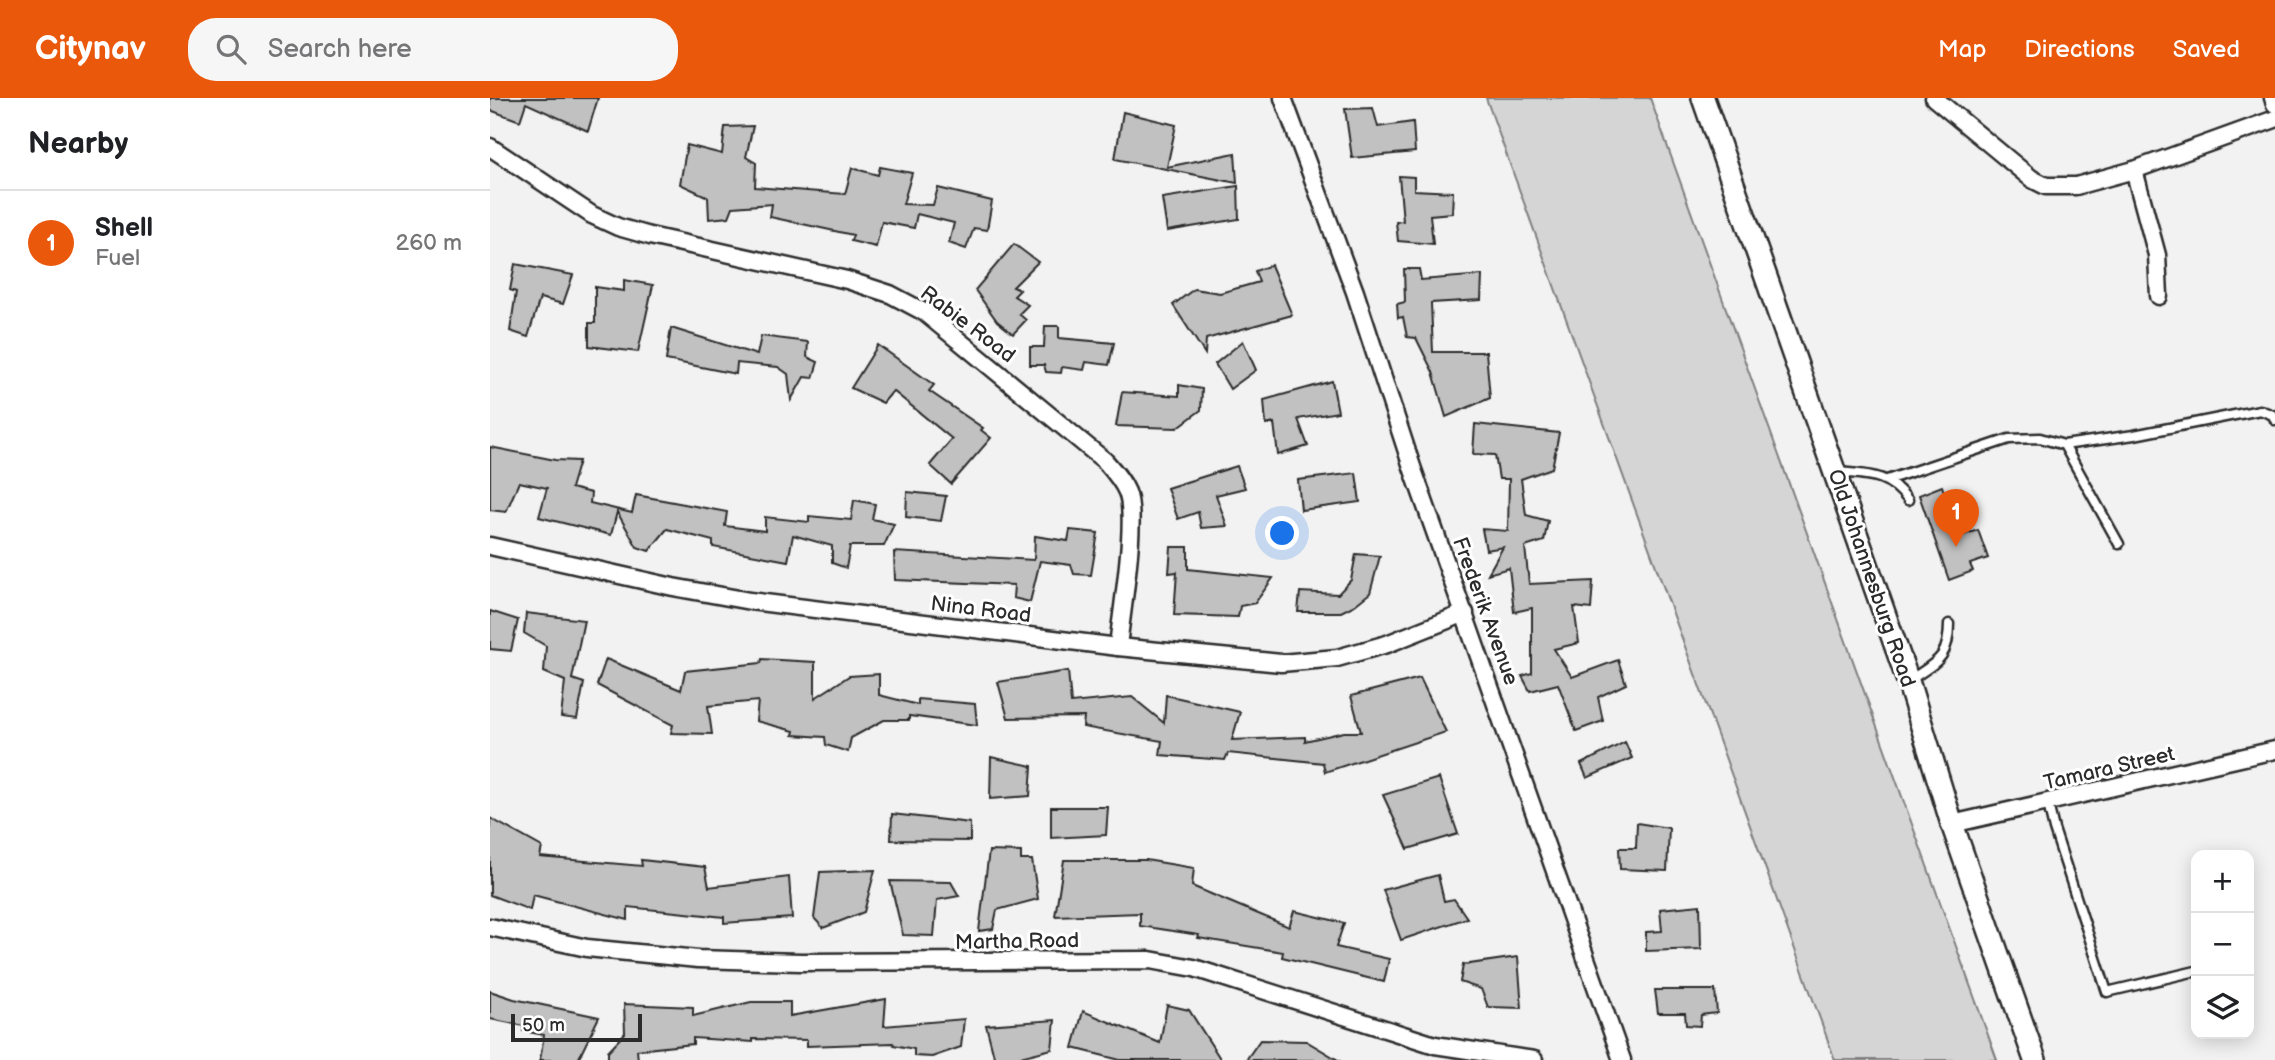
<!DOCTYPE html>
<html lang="en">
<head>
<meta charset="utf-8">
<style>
  body { margin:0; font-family:"Balsamiq Sans",sans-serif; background:#f6f6f6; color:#202124 }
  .controls { position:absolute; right:21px; bottom:21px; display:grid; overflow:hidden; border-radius:14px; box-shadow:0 4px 18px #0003 }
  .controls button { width:63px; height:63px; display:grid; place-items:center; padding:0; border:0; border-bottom:2px solid #e0e0e0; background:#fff; color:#202124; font:35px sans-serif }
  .scale { position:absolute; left:21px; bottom:18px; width:131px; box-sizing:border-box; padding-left:7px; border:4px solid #2b2b2b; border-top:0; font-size:19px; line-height:24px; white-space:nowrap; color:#2b2b2b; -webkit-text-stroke:5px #fff; paint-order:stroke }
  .you { position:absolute; left:793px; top:436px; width:24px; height:24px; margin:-18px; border:5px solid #fff; border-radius:50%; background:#1a73e8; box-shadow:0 0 0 10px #1a73e833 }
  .badge { display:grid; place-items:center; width:46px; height:46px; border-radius:50%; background:#ea580c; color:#fff; font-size:23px; font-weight:700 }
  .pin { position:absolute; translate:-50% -58px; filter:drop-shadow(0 2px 4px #0008) }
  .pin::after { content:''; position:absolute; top:37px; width:24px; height:21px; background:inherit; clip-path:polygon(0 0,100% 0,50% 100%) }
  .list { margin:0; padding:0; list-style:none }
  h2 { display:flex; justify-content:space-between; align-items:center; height:91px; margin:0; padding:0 28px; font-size:30px }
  h2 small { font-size:23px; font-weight:400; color:#757577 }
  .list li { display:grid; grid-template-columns:46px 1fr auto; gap:21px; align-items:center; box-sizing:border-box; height:105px; padding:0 28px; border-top:2px solid #e0e0e0 }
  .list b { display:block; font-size:26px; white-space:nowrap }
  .list p { margin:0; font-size:23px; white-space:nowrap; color:#757577 }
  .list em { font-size:23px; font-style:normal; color:#757577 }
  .icon { flex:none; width:38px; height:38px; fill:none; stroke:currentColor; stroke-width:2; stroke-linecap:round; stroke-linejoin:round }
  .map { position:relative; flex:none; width:1785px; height:962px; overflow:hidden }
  header { display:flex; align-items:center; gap:42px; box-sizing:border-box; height:98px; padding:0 35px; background:#ea580c; color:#fff }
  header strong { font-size:33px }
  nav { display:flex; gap:38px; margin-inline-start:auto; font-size:24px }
  .search { width:490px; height:63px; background:#f6f6f6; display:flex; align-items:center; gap:18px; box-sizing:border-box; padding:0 24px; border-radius:28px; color:#757577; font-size:26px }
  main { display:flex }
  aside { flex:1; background:#fff }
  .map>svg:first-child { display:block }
  .green { fill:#d5d5d5; stroke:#808080; stroke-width:2 }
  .building { fill:#c1c1c1; stroke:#2b2b2b; stroke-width:2 }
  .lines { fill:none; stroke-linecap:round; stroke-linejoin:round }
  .lane-casing { stroke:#2b2b2b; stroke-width:13 }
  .street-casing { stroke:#2b2b2b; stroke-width:21 }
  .secondary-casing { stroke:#2b2b2b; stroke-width:26 }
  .lane { stroke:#fff; stroke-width:8 }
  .street { stroke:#fff; stroke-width:16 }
  .secondary { stroke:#fff; stroke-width:21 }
  .labels { text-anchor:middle; stroke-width:6; stroke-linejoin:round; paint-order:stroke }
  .street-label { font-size:21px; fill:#2b2b2b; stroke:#fff }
</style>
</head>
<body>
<header>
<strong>Citynav</strong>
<div class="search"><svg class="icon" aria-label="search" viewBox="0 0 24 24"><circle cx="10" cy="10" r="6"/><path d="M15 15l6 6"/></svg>Search here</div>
<nav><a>Map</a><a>Directions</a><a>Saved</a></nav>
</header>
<main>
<aside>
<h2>Nearby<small></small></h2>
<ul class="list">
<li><span class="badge">1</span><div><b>Shell</b><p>Fuel</p></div><em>260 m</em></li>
</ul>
</aside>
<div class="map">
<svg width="1785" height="962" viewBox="0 0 1785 962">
  <rect width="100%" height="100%" fill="#f2f2f2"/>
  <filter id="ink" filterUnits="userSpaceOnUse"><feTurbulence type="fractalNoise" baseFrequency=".0143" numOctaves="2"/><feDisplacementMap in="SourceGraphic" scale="14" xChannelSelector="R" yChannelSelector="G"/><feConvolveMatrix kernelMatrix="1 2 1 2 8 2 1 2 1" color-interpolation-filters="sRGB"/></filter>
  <g filter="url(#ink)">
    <polygon class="green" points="996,0 1160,0 1507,962 1345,962"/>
    <g class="building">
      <polygon points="0,0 108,0 98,33 36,5 30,23 0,12"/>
      <polygon points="883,10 888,29 923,24 925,54 862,60 855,11"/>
      <polygon points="633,14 686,27 677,69 745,55 747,85 625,61"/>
      <polygon points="263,28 256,59 266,65 265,89 355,96 362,70 388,77 390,69 422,75 413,106 443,107 448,90 502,103 497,132 484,130 476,151 459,145 464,125 427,116 424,130 392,124 386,149 361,143 363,137 280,119 282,106 243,109 239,119 219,121 218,99 190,86 197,47 232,56 235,29"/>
      <polygon points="909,78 924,79 924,92 963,94 962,115 940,117 943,146 908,143 906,124 913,123"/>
      <polygon points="748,88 749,121 677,133 672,100"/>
      <polygon points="524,146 548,164 523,189 530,192 524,198 538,207 529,216 536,222 523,236 507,223 485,192"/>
      <polygon points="25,166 83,177 73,206 50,200 38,239 20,233 26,194 20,192"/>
      <polygon points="781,167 802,217 716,241 715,256 683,207 704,191 730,195 769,184 765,173"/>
      <polygon points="914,171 929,171 931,182 992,177 991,202 941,205 943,254 996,254 1000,300 956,319 943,274 926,240 917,239 913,219 908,220 907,206 915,204"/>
      <polygon points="134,182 163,187 148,254 99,248 99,225 105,225 105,189 134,193"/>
      <polygon points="555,228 569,228 569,240 624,245 619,267 596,264 594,272 572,269 571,275 556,274 554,267 540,267 540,249 554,249"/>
      <polygon points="181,230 267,257 271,238 318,244 317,259 328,264 323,280 314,279 301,302 298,276 288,269 247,265 246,276 176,262"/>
      <polygon points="753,243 766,272 740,291 725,266"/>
      <polygon points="388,247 444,287 439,293 493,330 491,332 501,340 461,386 440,367 462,341 403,293 393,305 361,290"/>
      <polygon points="842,283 848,314 808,321 818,348 788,357 784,325 776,327 774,302"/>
      <polygon points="689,287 712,291 711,312 687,330 626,328 632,294 689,298"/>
      <polygon points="985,326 1069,335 1062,370 1031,381 1036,417 1058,423 1054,443 1035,449 1039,486 1103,483 1101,511 1084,509 1089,545 1064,551 1082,579 1128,562 1136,586 1108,599 1113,623 1086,633 1068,586 1040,593 1032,578 1042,575 1042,510 1024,514 1019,470 998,476 1013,449 996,452 992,431 1018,433 1019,381 1009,381 1005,357 983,356"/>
      <polygon points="0,349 65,362 89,363 81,390 101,395 100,405 142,415 146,397 237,414 235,428 275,433 275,419 319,424 319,418 361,422 364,402 385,406 382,421 404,426 394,448 360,448 356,470 342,465 342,448 303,437 298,463 223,449 223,443 177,431 159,453 147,449 127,414 121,437 49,419 57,390 29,384 16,414 0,412"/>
      <polygon points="747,368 755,390 726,397 737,428 711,430 708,414 688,421 677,390"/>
      <polygon points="866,375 870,404 811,412 808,382"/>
      <polygon points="1452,388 1470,438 1488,432 1498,460 1480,466 1483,473 1459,482 1429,397"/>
      <polygon points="417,394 456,398 451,423 416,419"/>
      <polygon points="580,432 608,435 601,477 584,476 581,467 550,463 540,504 523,500 524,487 405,482 404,454 544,462 545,438 578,443"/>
      <polygon points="681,449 698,449 698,471 783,480 765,505 750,508 748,519 684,517 687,474 679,475"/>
      <polygon points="866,456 890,458 880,495 865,507 851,514 808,514 810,494 848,496 861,482"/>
      <polygon points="0,513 28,522 21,553 0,551"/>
      <polygon points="36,515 94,522 82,581 94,585 87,621 71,619 75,583 54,574 56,548 34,535"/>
      <polygon points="116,561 191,592 195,573 271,565 272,561 325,564 325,600 359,578 389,576 389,597 428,607 428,601 485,606 487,627 419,618 419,622 394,622 361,640 358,654 336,647 335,639 303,637 304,633 266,623 268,603 218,608 222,636 181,635 183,627 107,587"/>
      <polygon points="578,573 581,605 642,599 674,625 676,597 750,614 742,642 815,639 815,643 854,634 871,634 861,598 930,580 956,634 835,674 833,665 738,655 735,662 670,657 672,643 593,629 594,619 518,620 508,584"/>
      <polygon points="1135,644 1142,660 1097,680 1091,666"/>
      <polygon points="501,659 542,668 540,698 500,701"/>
      <polygon points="949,680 968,736 918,751 893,697"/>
      <polygon points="561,709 618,709 616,737 561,740"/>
      <polygon points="402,716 480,725 480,743 401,742"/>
      <polygon points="0,720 52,749 50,759 152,768 151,762 215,769 219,789 299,779 302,820 234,825 234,819 138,809 138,822 43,797 40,812 0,797"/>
      <polygon points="1147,725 1179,730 1177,773 1130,771 1129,750 1146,750"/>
      <polygon points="499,753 531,754 531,762 542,762 548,801 507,812 503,831 489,833"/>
      <polygon points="574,762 656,762 704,770 702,788 799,829 804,813 854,825 846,849 899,861 894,884 792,859 793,854 708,840 709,837 650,828 650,815 565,818"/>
      <polygon points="385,772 374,814 333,830 324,820 330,774"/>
      <polygon points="948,777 954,803 964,801 977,820 911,842 893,792"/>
      <polygon points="400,783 461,784 469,798 447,802 444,838 413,837"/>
      <polygon points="1210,807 1211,851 1156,853 1156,834 1172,833 1170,811"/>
      <polygon points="1028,859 1032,910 998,909 991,891 970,884 973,867"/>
      <polygon points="1165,892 1225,892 1227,915 1211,917 1210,928 1196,927 1195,915 1168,915"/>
      <polygon points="0,893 24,901 109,919 88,962 50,962 54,937 33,933 34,928 0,921"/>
      <polygon points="396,901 394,928 474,921 471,949 442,959 424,958 424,951 404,947 403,945 317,948 317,942 263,941 263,944 203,940 203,946 147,952 148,962 118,962 118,953 135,935 134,906 203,909 203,918 261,904 300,904 300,918"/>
      <polygon points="677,907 699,912 731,962 630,962 583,950 593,913 670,945"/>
      <polygon points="565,922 562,951 518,962 505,962 496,927"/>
      <polygon points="770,942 816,943 848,962 756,962"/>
    </g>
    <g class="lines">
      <g class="lane-casing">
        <g id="lane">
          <polyline points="1574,347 1644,337 1770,312 1783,317 1785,322"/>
          <path d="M1348,374C1378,377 1398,375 1418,402"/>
          <polyline points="1397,382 1519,341 1550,340 1574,347 1629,446"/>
          <path d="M1420,582C1446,564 1459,561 1459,526"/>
          <polyline points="1558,706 1564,731 1617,894 1706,873"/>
        </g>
      </g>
      <g class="street-casing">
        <g id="street">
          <polyline points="793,0 865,194 922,369 1132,962"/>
          <polyline points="1444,0 1542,81 1556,88 1586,88 1644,72 1785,21"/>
          <polyline points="1783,0 1785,6"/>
          <path d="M0,49L102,117L128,129L160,138L357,182L400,196L434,214L615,363C623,372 632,382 637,394C648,420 631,517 628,549"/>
          <polyline points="1644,72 1667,157 1669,198"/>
          <polyline points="0,448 183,489 260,503 628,549 791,565 847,560 897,546 975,515"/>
          <polyline points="1462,726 1785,652"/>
          <polyline points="0,829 97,850 208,861 311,864 660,862 704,870 945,947 1044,962"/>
        </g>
      </g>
      <g class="secondary-casing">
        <polyline id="secondary" points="1213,0 1418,583 1462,726 1545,962"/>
      </g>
      <use href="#lane" class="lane"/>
      <use href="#street" class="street"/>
      <use href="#secondary" class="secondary"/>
    </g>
  </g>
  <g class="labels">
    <g class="street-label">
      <text transform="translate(478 226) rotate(37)" y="7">Rabie Road</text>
      <text transform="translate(1382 480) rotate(71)" y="7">Old Johannesburg Road</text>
      <text transform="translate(491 511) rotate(7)" y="7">Nina Road</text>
      <text transform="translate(996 513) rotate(70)" y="7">Frederik Avenue</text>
      <text transform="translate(1619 670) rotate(-13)" y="7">Tamara Street</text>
      <text transform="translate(527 843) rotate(-1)" y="7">Martha Road</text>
    </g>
  </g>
</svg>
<div class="controls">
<button>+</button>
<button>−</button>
<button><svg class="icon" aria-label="layers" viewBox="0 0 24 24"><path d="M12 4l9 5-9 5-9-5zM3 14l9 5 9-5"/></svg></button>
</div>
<div class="scale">50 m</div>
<div class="you"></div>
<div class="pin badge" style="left:1466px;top:449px">1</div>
</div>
</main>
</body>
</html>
